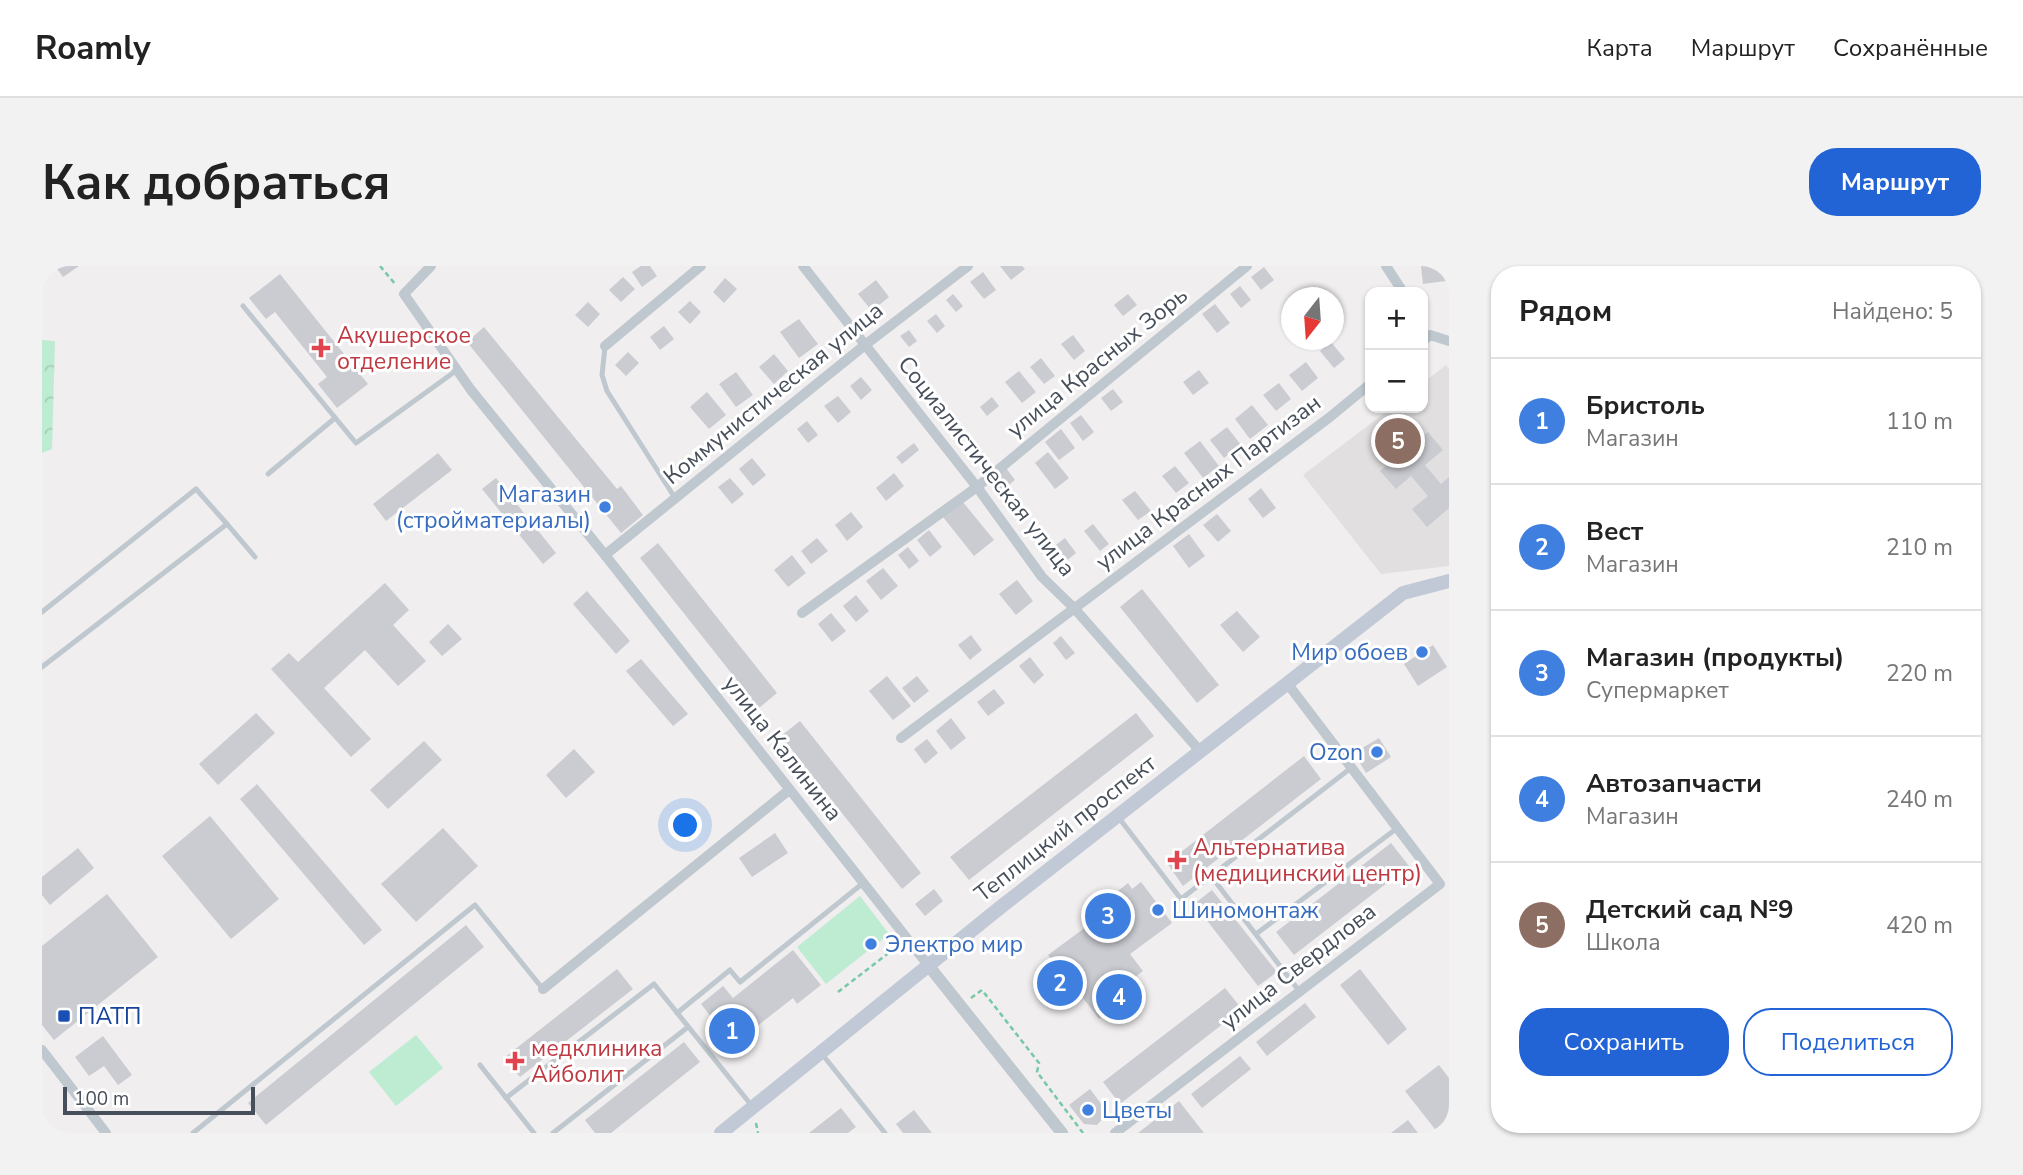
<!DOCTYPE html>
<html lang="ru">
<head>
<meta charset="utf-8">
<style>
  body { margin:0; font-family:"Nunito Sans",sans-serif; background:#f2f2f2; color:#222 }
  .controls { position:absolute; right:21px; top:21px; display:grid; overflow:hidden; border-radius:14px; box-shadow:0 2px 5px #0004 }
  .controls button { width:63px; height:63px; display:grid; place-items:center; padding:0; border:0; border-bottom:2px solid #e0e0e0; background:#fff; color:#222; font:35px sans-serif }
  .compass { position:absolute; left:1239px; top:21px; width:63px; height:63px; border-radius:50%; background:#fff; box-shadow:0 2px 5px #0004; rotate:197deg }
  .scale { position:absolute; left:21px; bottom:18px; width:192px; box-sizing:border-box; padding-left:7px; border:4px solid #474f5a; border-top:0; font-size:19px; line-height:24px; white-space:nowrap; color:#474f5a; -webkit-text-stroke:5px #fff; paint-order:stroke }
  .you { position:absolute; left:644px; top:560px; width:24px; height:24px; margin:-18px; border:5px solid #fff; border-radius:50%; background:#1a73e8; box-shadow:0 0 0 10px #1a73e833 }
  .badge { display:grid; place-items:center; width:46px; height:46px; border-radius:50%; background:#2263d6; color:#fff; font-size:23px; font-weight:700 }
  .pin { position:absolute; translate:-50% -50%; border:4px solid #fff; box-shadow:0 2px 7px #0006 }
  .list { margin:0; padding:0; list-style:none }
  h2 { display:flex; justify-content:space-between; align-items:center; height:91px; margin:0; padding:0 28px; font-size:30px }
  h2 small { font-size:23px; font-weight:400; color:#767676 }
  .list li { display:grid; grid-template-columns:46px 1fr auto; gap:21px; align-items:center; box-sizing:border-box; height:126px; padding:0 28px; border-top:2px solid #e0e0e0 }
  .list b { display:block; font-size:26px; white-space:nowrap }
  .list p { margin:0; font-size:23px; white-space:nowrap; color:#767676 }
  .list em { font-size:23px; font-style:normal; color:#767676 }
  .actions { display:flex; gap:14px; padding:21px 28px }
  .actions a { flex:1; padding:16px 0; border:2px solid #2263d6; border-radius:28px; text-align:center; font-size:24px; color:#2263d6 }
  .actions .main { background:#2263d6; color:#fff }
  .map { position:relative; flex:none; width:1407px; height:867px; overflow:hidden; border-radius:28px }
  header { display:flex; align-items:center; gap:42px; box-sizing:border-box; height:98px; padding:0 35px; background:#fff; border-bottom:2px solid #e0e0e0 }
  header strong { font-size:33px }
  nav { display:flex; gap:38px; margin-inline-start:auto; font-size:24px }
  .intro { display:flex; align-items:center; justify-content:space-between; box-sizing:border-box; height:168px; padding:0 42px }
  h1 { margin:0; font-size:49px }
  .button { padding:18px 32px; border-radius:28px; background:#2263d6; color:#fff; font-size:24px; font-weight:700 }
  main { display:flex; gap:42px; padding:0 42px }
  aside { flex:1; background:#fff; border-radius:28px; box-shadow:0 2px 5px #0004 }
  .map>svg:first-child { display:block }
  .education { fill:#e1dfdf }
  .forest { fill:url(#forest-crowns) }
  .park { fill:#beecd3 }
  .building { fill:#cbccd2 }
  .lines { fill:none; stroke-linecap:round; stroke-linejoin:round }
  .path { stroke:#77c8a6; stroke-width:2.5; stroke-dasharray:5 3.5; stroke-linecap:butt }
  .service { stroke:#bfc7cf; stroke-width:5 }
  .minor { stroke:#bfc7cf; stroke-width:10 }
  .tertiary { stroke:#bfc7cf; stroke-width:12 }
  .secondary { stroke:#c1c9d6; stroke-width:14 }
  .health-dot { fill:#e0444e; stroke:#fff; stroke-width:2.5 }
  .shop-dot { fill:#3f7fe0; stroke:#fff; stroke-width:2.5 }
  .transit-dot { fill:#1a4fb4; stroke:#fff; stroke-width:2.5 }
  .labels { text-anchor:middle; stroke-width:6; stroke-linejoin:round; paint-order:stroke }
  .health-label { font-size:23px; fill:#be3a42; stroke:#fff; text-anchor:start }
  .street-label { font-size:23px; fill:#474f5a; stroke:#fff }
  .shop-label { font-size:23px; fill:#366cbe; stroke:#fff; text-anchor:end }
  .transit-label { font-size:23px; fill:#164399; stroke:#fff; text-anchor:start }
</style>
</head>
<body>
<header>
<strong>Roamly</strong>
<nav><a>Карта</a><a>Маршрут</a><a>Сохранённые</a></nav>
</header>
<div class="intro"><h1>Как добраться</h1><a class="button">Маршрут</a></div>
<main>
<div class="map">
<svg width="1407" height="867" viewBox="0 0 1407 867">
  <defs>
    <pattern id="forest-crowns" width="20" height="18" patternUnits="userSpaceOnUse" patternTransform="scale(1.75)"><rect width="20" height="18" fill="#beecd3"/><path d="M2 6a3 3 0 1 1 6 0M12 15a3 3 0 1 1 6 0" fill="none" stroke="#a5ccb7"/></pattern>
  </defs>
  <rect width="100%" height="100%" fill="#f0eeee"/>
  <polygon class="education" points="1404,99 1407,103 1407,300 1339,308 1261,209 1349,142 1381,142 1381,117"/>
  <polygon class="forest" points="0,74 13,75 10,183 0,187"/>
  <g class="park">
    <polygon points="818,630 847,668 784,718 755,681"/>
    <polygon points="374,769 401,802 354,840 327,806"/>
  </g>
  <g class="building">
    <polygon points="13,0 37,0 21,11"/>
    <polygon points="599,0 608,0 615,10 600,21 590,6"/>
    <polygon points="958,0 980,0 983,3 969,14"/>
    <polygon points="1379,0 1402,0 1404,15 1381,18"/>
    <polygon points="1222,1 1232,14 1219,24 1209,11"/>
    <polygon points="941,6 954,24 942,33 928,16"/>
    <polygon points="238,8 326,118 295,142 276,118 285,111 233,46 224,53 207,32"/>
    <polygon points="581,11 593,23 579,36 567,24"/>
    <polygon points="683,12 695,23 682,37 671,26"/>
    <polygon points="834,14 847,31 830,45 816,28"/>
    <polygon points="1198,20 1209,34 1199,42 1188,28"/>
    <polygon points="911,28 921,40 914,46 904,34"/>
    <polygon points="1086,28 1095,39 1081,50 1072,39"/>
    <polygon points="648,35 659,46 648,58 636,46"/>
    <polygon points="546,36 558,48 546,61 533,49"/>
    <polygon points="1173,38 1188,57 1175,67 1160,48"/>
    <polygon points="894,48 903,60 895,67 885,55"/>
    <polygon points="757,53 776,78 757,92 738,66"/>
    <polygon points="622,60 632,73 618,84 608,71"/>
    <polygon points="442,61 575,223 579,220 601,249 579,267 425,76"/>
    <polygon points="867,64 875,75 867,81 858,70"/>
    <polygon points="1031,69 1043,85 1032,94 1019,78"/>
    <polygon points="1289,76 1303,93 1292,102 1278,85"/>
    <polygon points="586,86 597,97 584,110 573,99"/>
    <polygon points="732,88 746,105 732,118 717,101"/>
    <polygon points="999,92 1013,110 1002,118 988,101"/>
    <polygon points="1264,96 1276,112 1260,125 1247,109"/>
    <polygon points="1157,104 1167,117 1151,129 1141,116"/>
    <polygon points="977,105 994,126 980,137 963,116"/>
    <polygon points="694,106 711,129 694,141 677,118"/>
    <polygon points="819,111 830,124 819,134 808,120"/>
    <polygon points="1237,117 1249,133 1234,145 1221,129"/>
    <polygon points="1071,123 1081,136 1069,145 1059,132"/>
    <polygon points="665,126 684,149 667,163 648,141"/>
    <polygon points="796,130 809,146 796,157 782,140"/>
    <polygon points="950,131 957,140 945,150 938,141"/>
    <polygon points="1210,139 1226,159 1208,173 1193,153"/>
    <polygon points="1039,149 1052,166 1041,175 1028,157"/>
    <polygon points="765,155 776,169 766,177 755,163"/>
    <polygon points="1185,161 1199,179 1182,192 1168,174"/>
    <polygon points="1019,163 1033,182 1017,194 1003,176"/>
    <polygon points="1386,166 1401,184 1383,199 1399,218 1407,211 1407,242 1385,261 1370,243 1386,230 1369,210 1354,223 1338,205"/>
    <polygon points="1158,175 1177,200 1161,212 1142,187"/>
    <polygon points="872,177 877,184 860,198 854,191"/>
    <polygon points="1006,186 1027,212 1013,223 993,197"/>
    <polygon points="396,187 410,204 344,255 331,238"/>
    <polygon points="710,192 724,209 711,220 697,203"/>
    <polygon points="1133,200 1147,217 1134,227 1120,210"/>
    <polygon points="964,202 973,214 955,228 946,216"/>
    <polygon points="852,207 862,220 844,235 834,222"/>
    <polygon points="454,212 514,287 501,298 440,223"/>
    <polygon points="688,212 702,228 690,238 676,221"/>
    <polygon points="1219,222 1234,242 1221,252 1206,233"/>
    <polygon points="1093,225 1109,245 1096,254 1080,234"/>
    <polygon points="920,235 952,274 932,290 901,251"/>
    <polygon points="809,246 821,261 805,275 793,259"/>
    <polygon points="1175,248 1189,265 1176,276 1161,259"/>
    <polygon points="1051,258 1067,278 1058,285 1042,265"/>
    <polygon points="887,264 900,281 888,291 875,274"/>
    <polygon points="1147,268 1163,290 1147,302 1131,280"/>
    <polygon points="775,272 786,285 769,298 759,285"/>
    <polygon points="1023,272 1034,287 1018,300 1006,285"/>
    <polygon points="616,277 735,427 717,442 598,292"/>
    <polygon points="866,281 877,295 867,303 856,289"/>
    <polygon points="750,289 764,307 746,321 732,304"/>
    <polygon points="841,302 856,320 839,334 824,315"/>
    <polygon points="975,314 991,335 974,349 957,328"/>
    <polygon points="343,317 367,344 351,359 384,395 356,420 323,384 282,422 329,473 309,491 229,403 247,387 256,396"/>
    <polygon points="1100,323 1177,419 1155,437 1078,341"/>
    <polygon points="545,325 588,375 574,388 531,338"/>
    <polygon points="814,329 827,345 814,356 801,340"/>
    <polygon points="1195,345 1218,371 1201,386 1178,359"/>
    <polygon points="789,347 804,365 790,376 776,358"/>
    <polygon points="406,358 420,373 400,390 387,376"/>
    <polygon points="929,369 940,384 928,394 916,379"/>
    <polygon points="1019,370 1033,387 1024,394 1011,377"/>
    <polygon points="1391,379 1405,401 1376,420 1362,398"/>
    <polygon points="988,391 1002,409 992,418 977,400"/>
    <polygon points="599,393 646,448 631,460 584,405"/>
    <polygon points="845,410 869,440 851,454 827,425"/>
    <polygon points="875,410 887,425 872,437 860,422"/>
    <polygon points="952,423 963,437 946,450 935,436"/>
    <polygon points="214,447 233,467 176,519 157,498"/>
    <polygon points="1094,447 1112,470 927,614 908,591"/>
    <polygon points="909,452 924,472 909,484 894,465"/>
    <polygon points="758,455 879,607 860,623 739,470"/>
    <polygon points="1337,472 1349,491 1324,507 1312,487"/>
    <polygon points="885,473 896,487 883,498 872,483"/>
    <polygon points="382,475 400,494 346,543 328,524"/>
    <polygon points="532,483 553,506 524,532 504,509"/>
    <polygon points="1262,490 1279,513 1141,620 1125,597"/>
    <polygon points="215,518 340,664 322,679 198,533"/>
    <polygon points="168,550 237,633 189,673 120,590"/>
    <polygon points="401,562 436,600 374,656 339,618"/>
    <polygon points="733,567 746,587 710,611 697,592"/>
    <polygon points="1349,577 1367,600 1252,689 1234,666"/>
    <polygon points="36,582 52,602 8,639 0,629 0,611"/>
    <polygon points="1099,616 1130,657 1088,688 1101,705 1084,718 1091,727 1057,753 1041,732 1030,740 1006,709 1016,702 1006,689 1067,644 1061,637 1086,617 1090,623"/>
    <polygon points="892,623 901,635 883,650 873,638"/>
    <polygon points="1170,624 1235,706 1216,720 1152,638"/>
    <polygon points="65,628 116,691 12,774 0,759 0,680"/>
    <polygon points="424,659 442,681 224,859 206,837"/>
    <polygon points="751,684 779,719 755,738 751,732 691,779 659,738 681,720 691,732"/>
    <polygon points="575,703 591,723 478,811 462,792"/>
    <polygon points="1318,703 1365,763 1346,779 1298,719"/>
    <polygon points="1183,722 1200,743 1078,838 1061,816"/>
    <polygon points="1263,737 1274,751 1225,790 1214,776"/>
    <polygon points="61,770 90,809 76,819 62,800 47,810 33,791"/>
    <polygon points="642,776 658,796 569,867 553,867 543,854"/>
    <polygon points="1198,790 1209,803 1160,842 1149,828"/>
    <polygon points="1397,799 1407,812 1407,867 1396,867 1363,825"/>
    <polygon points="1048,823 1066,847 1055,859 1042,858 1027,839"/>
    <polygon points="1137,835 1162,867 1096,867"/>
    <polygon points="799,842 814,861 806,867 767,867"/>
    <polygon points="872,844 890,867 861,867 854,858"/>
    <polygon points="1366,854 1376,867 1349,867"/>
  </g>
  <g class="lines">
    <g class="path">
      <polyline points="338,0 354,19"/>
      <polyline points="796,726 857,679"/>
      <polyline points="929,732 940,724 997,797 995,806 1041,867"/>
      <polyline points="714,857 716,867"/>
    </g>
    <g class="service">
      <polyline points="201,40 314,177 415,104"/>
      <polyline points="563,81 560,109 565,125 633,232"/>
      <polyline points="226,208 293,152"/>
      <polyline points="0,346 154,223 185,258"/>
      <polyline points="0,401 185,258 213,291"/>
      <polyline points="1077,552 1139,633 1309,502"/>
      <polyline points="1169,610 1258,726"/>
      <polyline points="1214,668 1354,563"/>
      <polyline points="635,747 688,704 698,716 820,618"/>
      <polyline points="780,788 843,867"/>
      <polyline points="438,799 492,867"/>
      <polyline points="464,832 612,718 710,840"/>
      <polyline points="151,867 433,639 501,723"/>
      <polyline points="511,867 646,761"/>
    </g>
    <g class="minor">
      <polyline points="389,0 362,28 429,124 563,289 886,699"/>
      <polyline points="761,0 935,221 1000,311 1032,342 1158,485"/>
      <polyline points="1344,0 1361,26"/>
      <polyline points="1381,75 1388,69 1407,75"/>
      <polyline points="563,80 659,0"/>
      <polyline points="563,289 823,79 926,0"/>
      <polyline points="760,347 935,221 1205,0"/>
      <polyline points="859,472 1288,151 1328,118"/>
      <polyline points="501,723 747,524"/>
      <polyline points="0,784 64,867"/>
      <polyline points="1073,867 1398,618 1245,417"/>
    </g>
    <polyline class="tertiary" points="886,699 1020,867"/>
    <polyline class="secondary" points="679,867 960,640 1361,327 1407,315"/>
  </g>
  <g class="health-dot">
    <path d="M275.5 71.5h7v7h7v7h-7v7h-7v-7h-7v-7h7z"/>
    <path d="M1131.5 583.5h7v7h7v7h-7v7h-7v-7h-7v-7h7z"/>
    <path d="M469.5 784.5h7v7h7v7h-7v7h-7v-7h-7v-7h7z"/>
  </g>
  <g class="shop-dot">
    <circle cx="563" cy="241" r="7"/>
    <circle cx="1380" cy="386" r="7"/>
    <circle cx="1335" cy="486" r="7"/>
    <circle cx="1116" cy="644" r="7"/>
    <circle cx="829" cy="678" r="7"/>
    <circle cx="1046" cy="844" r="7"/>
  </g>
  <rect class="transit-dot" x="15" y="743" width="14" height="14" rx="3.5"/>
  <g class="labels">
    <g class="health-label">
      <text x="295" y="77">Акушерское<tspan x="295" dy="26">отделение</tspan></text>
      <text x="1151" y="589">Альтернатива<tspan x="1151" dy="26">(медицинский центр)</tspan></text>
      <text x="489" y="790">медклиника<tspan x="489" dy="26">Айболит</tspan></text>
    </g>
    <g class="street-label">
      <text transform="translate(1055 96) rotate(-39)" y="8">улица Красных Зорь</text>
      <text transform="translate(731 127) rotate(-39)" y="8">Коммунистическая улица</text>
      <text transform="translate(945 200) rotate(52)" y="8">Социалистическая улица</text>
      <text transform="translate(1166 216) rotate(-37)" y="8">улица Красных Партизан</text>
      <text transform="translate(741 482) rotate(52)" y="8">улица Калинина</text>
      <text transform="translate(1023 562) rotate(-38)" y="8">Теплицкий проспект</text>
      <text transform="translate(1256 700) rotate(-38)" y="8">улица Свердлова</text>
    </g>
    <g class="shop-label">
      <text x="549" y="236">Магазин<tspan x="549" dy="26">(стройматериалы)</tspan></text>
      <text x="1366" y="394">Мир обоев</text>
      <text x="1321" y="494">Ozon</text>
      <text x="1130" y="652" text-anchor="start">Шиномонтаж</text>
      <text x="843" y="686" text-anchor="start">Электро мир</text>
      <text x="1060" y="852" text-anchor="start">Цветы</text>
    </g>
    <g class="transit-label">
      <text x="36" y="758">ПАТП</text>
    </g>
  </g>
</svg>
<div class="controls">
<button>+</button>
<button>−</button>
</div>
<svg class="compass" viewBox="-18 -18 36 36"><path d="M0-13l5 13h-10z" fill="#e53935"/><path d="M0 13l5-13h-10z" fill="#767676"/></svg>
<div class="scale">100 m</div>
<div class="you"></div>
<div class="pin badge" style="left:690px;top:765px;background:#3f7fe0">1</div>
<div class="pin badge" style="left:1018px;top:717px;background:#3f7fe0">2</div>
<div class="pin badge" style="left:1066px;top:650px;background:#3f7fe0">3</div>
<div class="pin badge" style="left:1077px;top:731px;background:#3f7fe0">4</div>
<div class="pin badge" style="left:1356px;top:175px;background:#8d6e63">5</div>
</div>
<aside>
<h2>Рядом<small>Найдено: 5</small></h2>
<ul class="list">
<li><span class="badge" style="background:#3f7fe0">1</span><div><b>Бристоль</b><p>Магазин</p></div><em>110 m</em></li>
<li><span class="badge" style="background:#3f7fe0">2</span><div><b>Вест</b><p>Магазин</p></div><em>210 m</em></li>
<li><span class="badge" style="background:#3f7fe0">3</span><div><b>Магазин (продукты)</b><p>Супермаркет</p></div><em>220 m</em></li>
<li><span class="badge" style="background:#3f7fe0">4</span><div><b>Автозапчасти</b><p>Магазин</p></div><em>240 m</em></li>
<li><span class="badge" style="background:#8d6e63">5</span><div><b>Детский сад №9</b><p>Школа</p></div><em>420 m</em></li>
</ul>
<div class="actions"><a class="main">Сохранить</a><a>Поделиться</a></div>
</aside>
</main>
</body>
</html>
